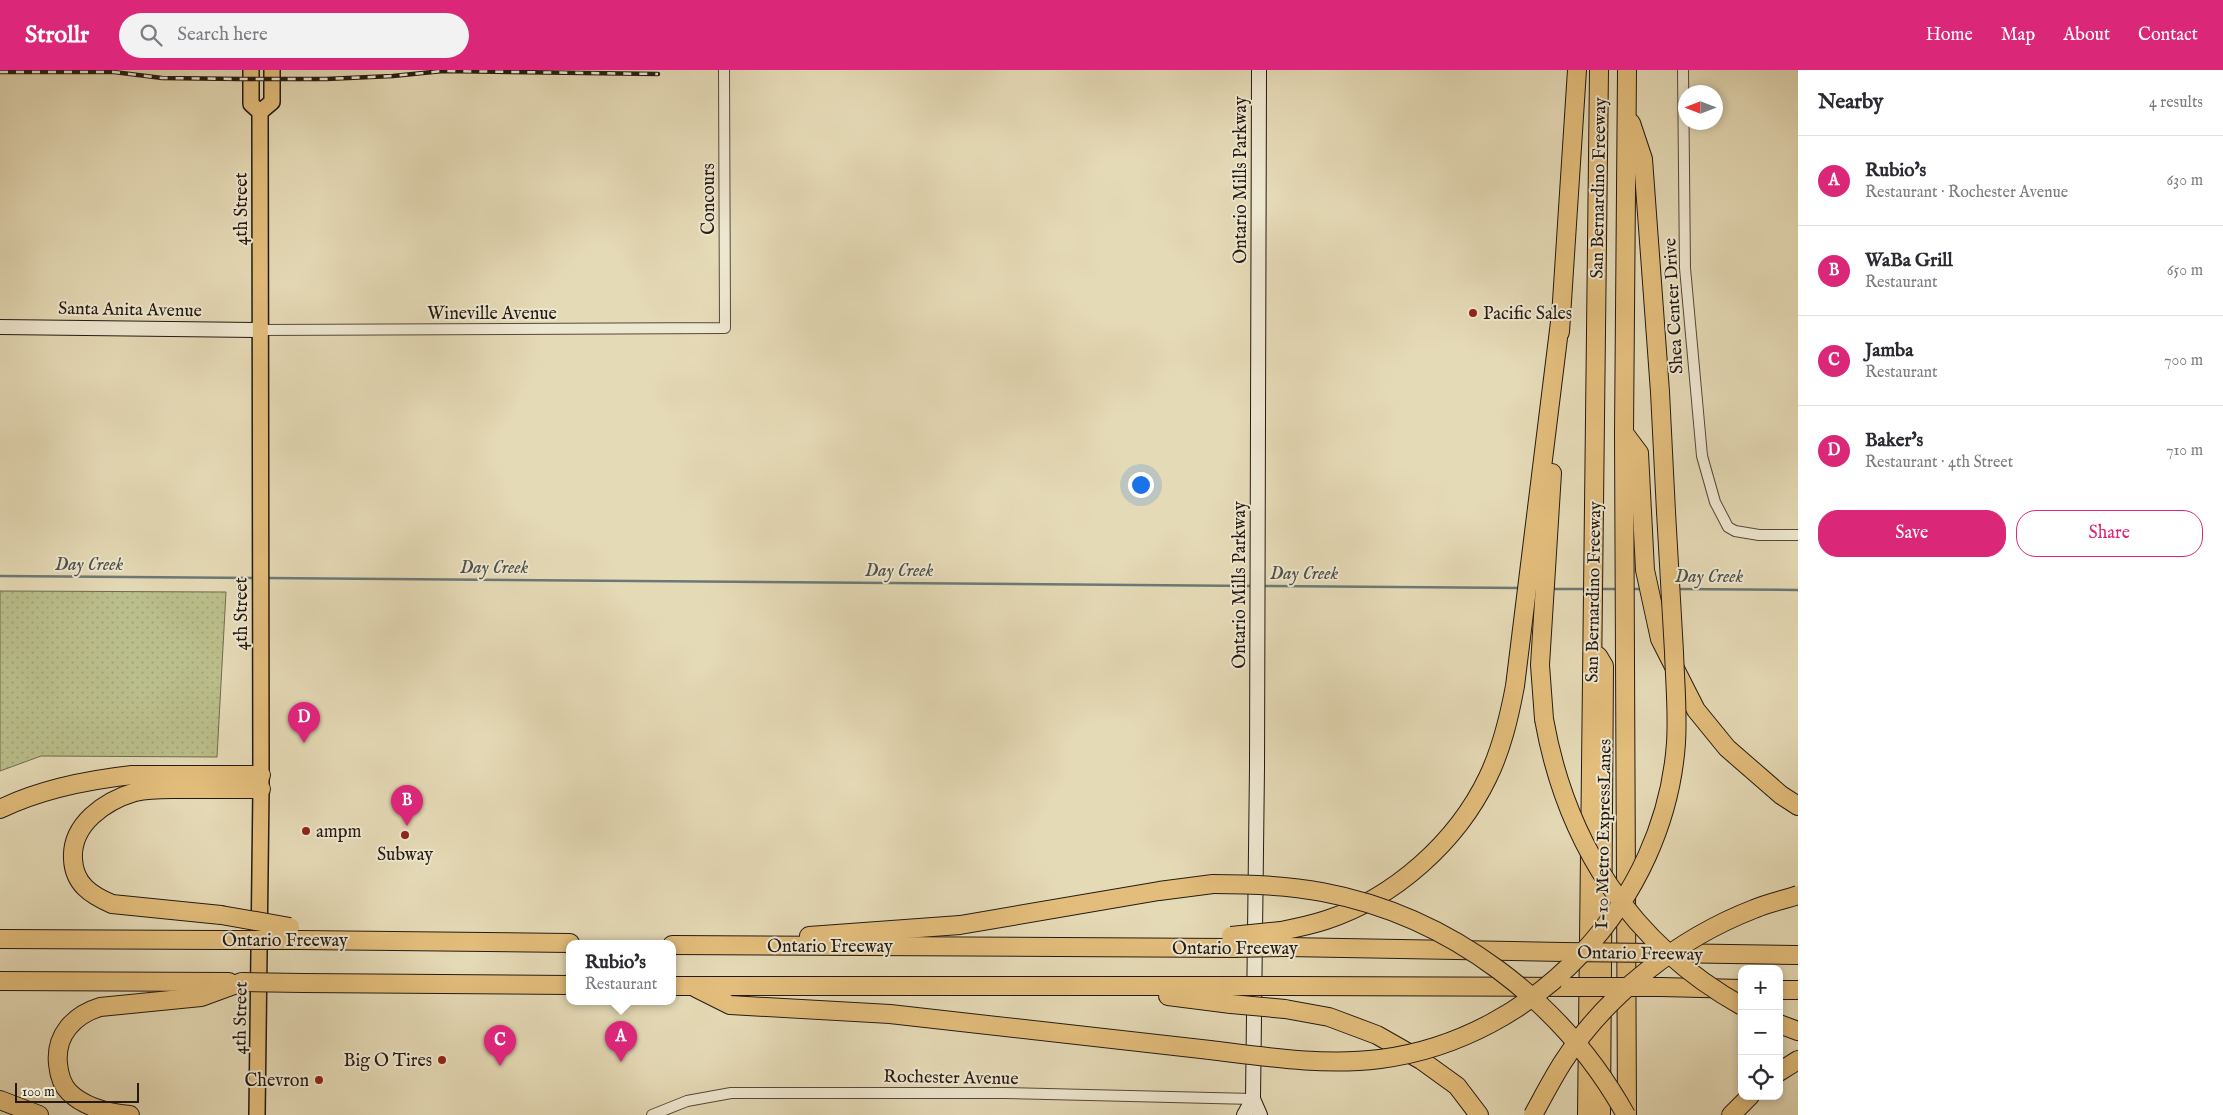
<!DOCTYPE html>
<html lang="en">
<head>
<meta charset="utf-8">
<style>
  body { margin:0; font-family:"IM FELL English",serif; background:#f2f2f3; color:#2b2b33 }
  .controls { position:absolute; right:15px; bottom:15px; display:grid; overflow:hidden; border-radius:10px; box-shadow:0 2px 8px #0003 }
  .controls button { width:45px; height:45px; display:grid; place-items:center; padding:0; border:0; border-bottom:1px solid #e1e1e2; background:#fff; color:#2b2b33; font:25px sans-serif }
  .compass { position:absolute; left:1678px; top:15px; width:45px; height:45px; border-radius:50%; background:#fff; box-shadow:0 2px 8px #0003; rotate:270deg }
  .scale { position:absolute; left:15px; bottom:12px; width:124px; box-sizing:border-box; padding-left:5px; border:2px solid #241a12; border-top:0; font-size:14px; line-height:18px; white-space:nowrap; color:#241a12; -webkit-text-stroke:4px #eee7d0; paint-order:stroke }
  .you { position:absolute; left:1140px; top:414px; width:18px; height:18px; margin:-12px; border:4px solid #fff; border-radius:50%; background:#1a73e8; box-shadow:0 0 0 8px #1a73e833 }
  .badge { display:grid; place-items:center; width:32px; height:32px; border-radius:50%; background:#db2777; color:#fff; font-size:16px; font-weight:700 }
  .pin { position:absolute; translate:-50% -41px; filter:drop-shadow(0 1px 2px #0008) }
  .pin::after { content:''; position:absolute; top:26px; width:18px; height:15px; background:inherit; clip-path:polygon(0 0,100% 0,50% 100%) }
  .popup { position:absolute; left:566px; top:870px; width:110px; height:65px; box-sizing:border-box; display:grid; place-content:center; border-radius:10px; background:#fff; filter:drop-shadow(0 1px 4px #0005); font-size:16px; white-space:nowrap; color:#7c7c81 }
  .popup b { font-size:19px; color:#2b2b33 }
  .popup::after { content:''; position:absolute; left:50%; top:100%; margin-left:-10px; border:10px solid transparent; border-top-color:#fff }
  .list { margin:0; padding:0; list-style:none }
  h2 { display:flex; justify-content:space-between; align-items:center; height:65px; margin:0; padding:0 20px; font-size:21px }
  h2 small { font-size:16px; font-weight:400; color:#7c7c81 }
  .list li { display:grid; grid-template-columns:32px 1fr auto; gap:15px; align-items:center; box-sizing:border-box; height:90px; padding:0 20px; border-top:1px solid #e1e1e2 }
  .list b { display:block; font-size:19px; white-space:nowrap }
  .list p { margin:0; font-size:16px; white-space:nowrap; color:#7c7c81 }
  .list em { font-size:16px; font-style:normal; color:#7c7c81 }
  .actions { display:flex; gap:10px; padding:15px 20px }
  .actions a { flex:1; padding:11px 0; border:1px solid #db2777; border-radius:20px; text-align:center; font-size:18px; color:#db2777 }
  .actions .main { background:#db2777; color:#fff }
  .icon { flex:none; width:28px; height:28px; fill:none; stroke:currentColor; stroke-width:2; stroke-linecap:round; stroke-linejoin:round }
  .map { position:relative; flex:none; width:1798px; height:1045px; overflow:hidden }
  header { display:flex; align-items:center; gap:30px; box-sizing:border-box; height:70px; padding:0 25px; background:#db2777; color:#fff }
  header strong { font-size:24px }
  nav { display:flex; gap:28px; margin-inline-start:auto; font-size:18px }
  .search { width:350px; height:45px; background:#f2f2f3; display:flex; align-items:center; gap:12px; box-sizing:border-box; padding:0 18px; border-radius:28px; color:#7c7c81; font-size:19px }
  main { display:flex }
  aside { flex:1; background:#fff }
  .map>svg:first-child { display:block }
  .grass { fill:url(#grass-dots); stroke:#6f6c4e }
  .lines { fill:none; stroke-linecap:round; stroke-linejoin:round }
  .stream { stroke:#6b7976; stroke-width:2.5 }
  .street-casing { stroke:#544a3b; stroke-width:12 }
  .secondary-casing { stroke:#241a12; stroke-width:16 }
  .primary-casing { stroke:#241a12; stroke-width:18 }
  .highway-casing { stroke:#241a12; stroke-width:20 }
  .street { stroke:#eee7d0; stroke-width:10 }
  .secondary { stroke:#eee7d0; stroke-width:14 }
  .primary { stroke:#e2bd7b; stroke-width:15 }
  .highway { stroke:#e2bd7b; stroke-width:18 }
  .rail-casing { stroke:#241a12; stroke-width:4.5 }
  .rail { stroke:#eee7d0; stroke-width:2.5; stroke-dasharray:8; stroke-linecap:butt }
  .highway-bridge-casing { stroke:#241a12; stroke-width:20; stroke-linecap:butt }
  .highway-bridge { stroke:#e2bd7b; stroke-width:18 }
  .poi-dot { fill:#8f2418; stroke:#eee7d0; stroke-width:2 }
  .labels { text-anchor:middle; stroke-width:4; stroke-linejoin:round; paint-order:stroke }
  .street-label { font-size:18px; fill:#241a12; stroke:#eee7d0 }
  .poi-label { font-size:18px; fill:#241a12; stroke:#eee7d0; text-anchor:start }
  .water-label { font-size:19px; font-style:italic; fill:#4d514c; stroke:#eee7d0 }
</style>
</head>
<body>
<header>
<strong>Strollr</strong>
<div class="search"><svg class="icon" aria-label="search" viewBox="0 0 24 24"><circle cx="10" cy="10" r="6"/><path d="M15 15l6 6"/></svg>Search here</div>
<nav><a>Home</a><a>Map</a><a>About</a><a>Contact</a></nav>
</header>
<main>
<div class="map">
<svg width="1798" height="1045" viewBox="0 0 1798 1045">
  <defs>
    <pattern id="grass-dots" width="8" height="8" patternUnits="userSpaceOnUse" patternTransform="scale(1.25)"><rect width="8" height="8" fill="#babe8a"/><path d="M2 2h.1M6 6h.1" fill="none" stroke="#a0a376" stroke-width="1.8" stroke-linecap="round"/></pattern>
  </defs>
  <rect width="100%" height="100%" fill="#e5dab6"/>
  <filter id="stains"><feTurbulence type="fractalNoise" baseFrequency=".004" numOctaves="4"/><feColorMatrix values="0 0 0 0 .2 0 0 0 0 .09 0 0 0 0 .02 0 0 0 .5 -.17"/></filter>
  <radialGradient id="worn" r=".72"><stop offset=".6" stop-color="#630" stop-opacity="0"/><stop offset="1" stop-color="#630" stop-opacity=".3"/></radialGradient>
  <polygon class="grass" points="0,521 226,522 217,687 41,686 0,701"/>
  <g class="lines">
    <g class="stream">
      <polyline points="0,506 256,508"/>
      <polyline points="266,508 1253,516"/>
      <polyline points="1261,516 1521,518"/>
      <polyline points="1551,519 1586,519"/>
      <polyline points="1599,519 1618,519"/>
      <polyline points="1631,519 1643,519"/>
      <polyline points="1676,519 1798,520"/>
    </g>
    <g class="street-casing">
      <g id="street">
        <polyline points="1683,0 1685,198 1702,386 1715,432 1728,457 1735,461 1759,465 1798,465"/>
        <polyline points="260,260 725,258 724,0"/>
        <polyline points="652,1045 687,1031 731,1023 1004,1023 1253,1029"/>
      </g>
    </g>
    <g class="secondary-casing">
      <g id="secondary">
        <polyline points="1259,0 1257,697 1253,1029 1260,1045"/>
        <polyline points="0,257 260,260"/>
        <polyline points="1244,1045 1253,1029"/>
      </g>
    </g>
    <g class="primary-casing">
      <g id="primary">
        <polyline points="251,0 251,34 260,42 261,719 257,1045"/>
        <polyline points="260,42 272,32 272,0"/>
      </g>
    </g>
    <g class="highway-casing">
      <g id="highway">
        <polyline points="1627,0 1624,363 1627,1045"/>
        <polyline points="1631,53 1643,89 1660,322 1666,442"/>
        <polyline points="1560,262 1577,0"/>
        <polyline points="1624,363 1639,383 1645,500 1660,569 1696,640 1727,678 1781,725 1798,736"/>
        <polyline points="1598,586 1604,596 1601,1045"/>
        <polyline points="1544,649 1540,595 1552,403"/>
        <path d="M0,739C41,719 87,710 132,705H261"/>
        <path d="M221,845L112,834C91,825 74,814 73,789C71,754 105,731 135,722C151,718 169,719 185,719C210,719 236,719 261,719"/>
        <path d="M1281,861C1296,858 1311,855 1326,850C1394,828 1457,772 1488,707C1502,678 1509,648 1515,616L1560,252"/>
        <polyline points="809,866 960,855 1159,821 1213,814"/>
        <polyline points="0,869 222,870"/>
        <polyline points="299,870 570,873"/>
        <polyline points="672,875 1233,878"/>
        <polyline points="1287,877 1563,882"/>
        <polyline points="1664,883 1798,885"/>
        <polyline points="0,911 229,912"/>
        <polyline points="303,913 570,915"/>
        <polyline points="672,916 1232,916"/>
        <polyline points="1287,916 1570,917"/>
        <polyline points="1661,917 1742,919"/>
        <polyline points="696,918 730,935 890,944 1210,980"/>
        <polyline points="1779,920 1798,920"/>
        <polyline points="1168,926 1231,934"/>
        <polyline points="1285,939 1329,947 1377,965 1421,990 1457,1016 1479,1045"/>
        <polyline points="1779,954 1798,961"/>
        <polyline points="1779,1002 1798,990"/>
        <polyline points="0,1030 39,1045"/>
        <path d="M130,1045C109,1043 85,1038 69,1022C62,1015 59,1004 58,994C55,965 74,945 100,937L201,927L242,912"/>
        <polyline points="1587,1045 1599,0"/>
        <polyline points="1731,1045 1750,1026"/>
      </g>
    </g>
    <use href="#street" class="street"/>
    <use href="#secondary" class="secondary"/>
    <use href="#primary" class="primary"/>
    <use href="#highway" class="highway"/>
    <g class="rail-casing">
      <polyline id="rail" points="0,2 114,2 162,8 241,9 326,9 393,6 443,1 658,4"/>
    </g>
    <use href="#rail" class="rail"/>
    <g class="highway-bridge-casing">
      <g id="highway-bridge">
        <path d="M1544,649C1566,773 1631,874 1742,936"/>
        <path d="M1213,814C1250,814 1286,815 1322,822C1451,846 1563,932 1626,1045"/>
        <polyline points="221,845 290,857"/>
        <polyline points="1231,866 1281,861"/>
        <polyline points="222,870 299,870"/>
        <polyline points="1233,878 1287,877"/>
        <polyline points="1563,882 1657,883"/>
        <polyline points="242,912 303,913"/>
        <polyline points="1232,916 1287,916"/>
        <polyline points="1570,917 1661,917"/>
        <polyline points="1231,934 1285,939"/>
        <path d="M1210,980C1267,987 1323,996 1380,989C1537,969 1665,830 1676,673C1678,643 1675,612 1674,582C1671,535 1669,489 1666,442"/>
        <path d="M1533,1045C1543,1027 1552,1009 1563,992C1607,924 1679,868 1754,839C1768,833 1783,830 1798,825"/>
      </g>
    </g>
    <use href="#highway-bridge" class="highway-bridge"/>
  </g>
  <g class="poi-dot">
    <circle cx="1473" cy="243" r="5"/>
    <circle cx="306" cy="761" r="5"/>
    <circle cx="405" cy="765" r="5"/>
    <circle cx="442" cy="990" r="5"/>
    <circle cx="319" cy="1010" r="5"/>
  </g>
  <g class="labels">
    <g class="street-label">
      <text transform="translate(1240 110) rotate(-90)" y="6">Ontario Mills Parkway</text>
      <text transform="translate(1598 118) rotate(-89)" y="6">San Bernardino Freeway</text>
      <text transform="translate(708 129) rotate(-90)" y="6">Concours</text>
      <text transform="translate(241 139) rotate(-90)" y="6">4th Street</text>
      <text transform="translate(1673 236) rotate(-93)" y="6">Shea Center Drive</text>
      <text transform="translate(130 239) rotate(1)" y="6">Santa Anita Avenue</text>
      <text x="492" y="249">Wineville Avenue</text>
      <text transform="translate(1239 515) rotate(-90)" y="6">Ontario Mills Parkway</text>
      <text transform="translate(1593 522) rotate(-89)" y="6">San Bernardino Freeway</text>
      <text transform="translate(241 544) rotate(-90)" y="6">4th Street</text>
      <text transform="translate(1603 764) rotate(-89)" y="6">I-10 Metro ExpressLanes</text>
      <text x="285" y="876">Ontario Freeway</text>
      <text x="830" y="882">Ontario Freeway</text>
      <text x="1235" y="884">Ontario Freeway</text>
      <text transform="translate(1640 883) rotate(1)" y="6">Ontario Freeway</text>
      <text transform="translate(240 948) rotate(-89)" y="6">4th Street</text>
      <text transform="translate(951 1007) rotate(1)" y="6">Rochester Avenue</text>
    </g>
    <g class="poi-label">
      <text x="1483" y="249">Pacific Sales</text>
      <text x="316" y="767">ampm</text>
      <text x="405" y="790" text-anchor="middle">Subway</text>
      <text x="432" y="996" text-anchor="end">Big O Tires</text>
      <text x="309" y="1016" text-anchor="end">Chevron</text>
    </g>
    <g class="water-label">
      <text x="89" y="500">Day Creek</text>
      <text x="494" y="503">Day Creek</text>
      <text x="899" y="506">Day Creek</text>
      <text x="1304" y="509">Day Creek</text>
      <text x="1709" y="512">Day Creek</text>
    </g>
  </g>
  <rect width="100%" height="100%" filter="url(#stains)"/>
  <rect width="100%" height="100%" fill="url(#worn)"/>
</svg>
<div class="controls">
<button>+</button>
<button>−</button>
<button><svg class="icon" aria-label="locate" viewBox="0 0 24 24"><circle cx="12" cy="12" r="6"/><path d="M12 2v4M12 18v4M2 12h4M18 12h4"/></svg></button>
</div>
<svg class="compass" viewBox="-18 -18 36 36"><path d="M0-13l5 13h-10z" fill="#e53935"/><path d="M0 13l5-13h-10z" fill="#7c7c81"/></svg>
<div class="scale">100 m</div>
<div class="you"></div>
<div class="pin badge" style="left:621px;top:992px">A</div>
<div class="popup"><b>Rubio's</b>Restaurant</div>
<div class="pin badge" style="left:407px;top:756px">B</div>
<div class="pin badge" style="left:500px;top:996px">C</div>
<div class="pin badge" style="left:304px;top:673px">D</div>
</div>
<aside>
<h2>Nearby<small>4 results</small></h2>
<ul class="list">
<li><span class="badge">A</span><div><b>Rubio's</b><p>Restaurant · Rochester Avenue</p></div><em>630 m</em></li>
<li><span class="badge">B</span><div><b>WaBa Grill</b><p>Restaurant</p></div><em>650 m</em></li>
<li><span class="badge">C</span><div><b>Jamba</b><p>Restaurant</p></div><em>700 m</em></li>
<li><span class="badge">D</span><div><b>Baker's</b><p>Restaurant · 4th Street</p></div><em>710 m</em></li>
</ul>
<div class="actions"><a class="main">Save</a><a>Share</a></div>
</aside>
</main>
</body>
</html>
